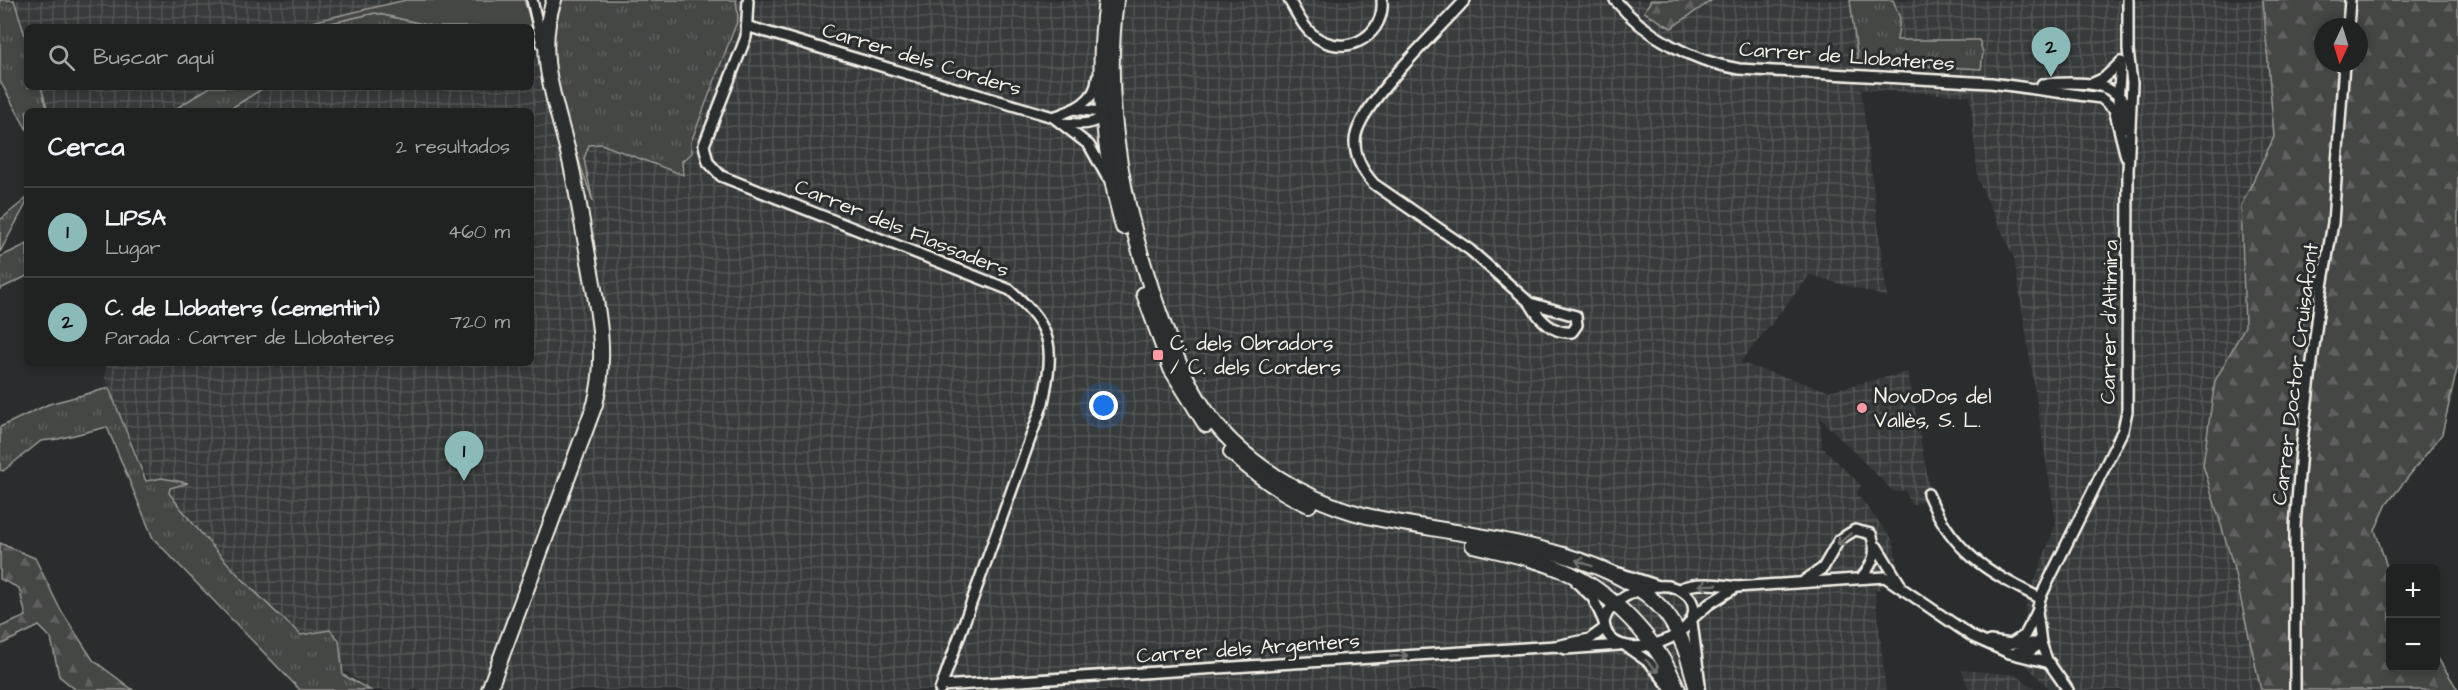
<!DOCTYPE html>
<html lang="es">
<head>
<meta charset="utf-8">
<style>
  body { margin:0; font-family:"Architects Daughter",sans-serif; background:#2d2f2f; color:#f1f3f6 }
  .controls { position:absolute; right:18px; bottom:18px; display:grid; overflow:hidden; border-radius:9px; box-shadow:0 3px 9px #0003 }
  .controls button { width:54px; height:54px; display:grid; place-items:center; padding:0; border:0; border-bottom:2px solid #3d3f40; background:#202222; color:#f1f3f6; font:30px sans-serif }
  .compass { position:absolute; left:2314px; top:18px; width:54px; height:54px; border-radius:50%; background:#202222; box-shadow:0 3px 9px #0003; rotate:184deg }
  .you { position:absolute; left:1104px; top:406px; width:21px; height:21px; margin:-15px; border:4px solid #fff; border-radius:50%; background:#1a73e8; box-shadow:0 0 0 9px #1a73e833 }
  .badge { display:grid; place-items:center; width:39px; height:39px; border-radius:50%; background:#8bbbb9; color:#111; font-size:20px; font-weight:700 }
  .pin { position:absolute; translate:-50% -50px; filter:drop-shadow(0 2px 3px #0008) }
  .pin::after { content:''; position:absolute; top:32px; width:21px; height:18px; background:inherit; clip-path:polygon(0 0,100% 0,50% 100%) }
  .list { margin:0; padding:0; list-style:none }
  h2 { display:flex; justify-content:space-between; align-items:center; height:78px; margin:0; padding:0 24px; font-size:26px }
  h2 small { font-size:20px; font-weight:400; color:#a2a4a5 }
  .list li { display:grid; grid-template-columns:39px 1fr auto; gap:18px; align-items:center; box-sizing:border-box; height:90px; padding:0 24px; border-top:2px solid #3d3f40 }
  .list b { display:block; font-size:22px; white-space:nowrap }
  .list p { margin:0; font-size:20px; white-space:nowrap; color:#a2a4a5 }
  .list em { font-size:20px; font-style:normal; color:#a2a4a5 }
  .icon { flex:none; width:33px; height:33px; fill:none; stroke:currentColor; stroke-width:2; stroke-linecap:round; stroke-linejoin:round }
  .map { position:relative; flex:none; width:2458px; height:690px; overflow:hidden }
  .search { position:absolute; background:#202222; box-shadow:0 3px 9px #0003; left:24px; top:24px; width:510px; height:66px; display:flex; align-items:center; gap:15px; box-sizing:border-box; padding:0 21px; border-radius:9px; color:#a2a4a5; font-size:22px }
  .panel { position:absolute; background:#202222; box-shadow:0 3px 9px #0003; left:24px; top:108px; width:510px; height:258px; border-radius:9px }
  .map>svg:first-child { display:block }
  .industrial { fill:url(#industrial-grid) }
  .grass { fill:url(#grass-tufts); stroke:#9c9c96; stroke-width:1.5 }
  .forest { fill:url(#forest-firs); stroke:#9c9c96; stroke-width:1.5; fill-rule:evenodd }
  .park { fill:#444645; stroke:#9c9c96; stroke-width:1.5 }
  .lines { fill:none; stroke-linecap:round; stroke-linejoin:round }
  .street-casing { stroke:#f4f1e8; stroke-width:14 }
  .secondary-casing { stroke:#f4f1e8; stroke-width:18 }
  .street { stroke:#2a2d2e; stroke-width:9 }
  .secondary { stroke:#2a2d2e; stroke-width:14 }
  .oneway { stroke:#71726f }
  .poi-dot { fill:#ff9aa2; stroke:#2a2d2e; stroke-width:2 }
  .labels { text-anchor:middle; stroke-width:6; stroke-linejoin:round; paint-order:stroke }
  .street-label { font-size:21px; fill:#f4f1e8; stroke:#2a2d2e }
  .poi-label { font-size:21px; fill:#f4f1e8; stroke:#2a2d2e; text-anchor:start }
</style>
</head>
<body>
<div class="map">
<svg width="2458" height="690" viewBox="0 0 2458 690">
  <defs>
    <pattern id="industrial-grid" width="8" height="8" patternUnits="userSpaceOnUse" patternTransform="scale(1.5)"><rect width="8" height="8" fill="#373a3a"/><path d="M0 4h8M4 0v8" fill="none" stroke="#555756"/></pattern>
    <pattern id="grass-tufts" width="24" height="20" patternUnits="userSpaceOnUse" patternTransform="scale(1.5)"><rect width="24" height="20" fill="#444645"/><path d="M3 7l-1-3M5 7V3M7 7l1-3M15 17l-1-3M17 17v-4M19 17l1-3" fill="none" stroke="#606160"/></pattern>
    <pattern id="forest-firs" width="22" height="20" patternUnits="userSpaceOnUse" patternTransform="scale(1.5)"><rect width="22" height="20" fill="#444645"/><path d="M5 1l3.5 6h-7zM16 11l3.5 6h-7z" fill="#606160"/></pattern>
  </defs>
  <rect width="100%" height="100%" fill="#2a2d2e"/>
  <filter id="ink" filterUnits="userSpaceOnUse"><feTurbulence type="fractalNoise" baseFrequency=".0167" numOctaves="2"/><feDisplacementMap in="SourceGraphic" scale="12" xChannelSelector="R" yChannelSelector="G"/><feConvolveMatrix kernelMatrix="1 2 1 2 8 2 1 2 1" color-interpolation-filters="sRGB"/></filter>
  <g filter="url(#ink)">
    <g class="industrial">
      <polygon points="14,0 406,0 290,27 27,27 27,42"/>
      <polygon points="572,0 1651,0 1671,27 1712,0 2263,0 2274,137 2241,205 2245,326 2215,381 2233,565 2261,690 2051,690 2024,663 2026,604 2056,523 2014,258 1978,180 1970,96 1861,89 1887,297 1810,275 1740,363 1829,391 1908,372 1929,485 1935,497 1911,505 1905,490 1894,492 1820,418 1822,447 1861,485 1857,494 1893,540 1900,575 1875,591 1886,690 371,690 268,615 146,475 105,379 106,363 531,363 531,111 227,111 265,87 531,87 531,60 539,56"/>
      <polygon points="41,87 210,87 172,111 48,111"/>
      <polygon points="1962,670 2017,675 2036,690 1969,690"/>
    </g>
    <g class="grass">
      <polygon points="0,0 14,0 27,42 27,87 41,87 48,111 27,111 27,130 0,81"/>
      <path d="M562,0H736L738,19L691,142L692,153L682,161L683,175L601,144L589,145L584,159L593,202C575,147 537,55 562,0Z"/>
      <polygon points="1850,0 1893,0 1900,18 1897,40 1979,40 1983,52 1981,69 1858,62"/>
      <polygon points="375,13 436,27 313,27"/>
      <polygon points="210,87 265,87 227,111 172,111"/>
      <polygon points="27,198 27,202 0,252 0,220"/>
      <polygon points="27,244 27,276 0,289 0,257"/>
      <path d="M109,388L146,481L162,478L188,483L170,488L169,493C208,545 252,592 301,635L330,630L339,640L343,675L370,690H300L153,538L107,427L58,439L41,441L3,471L0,470V427L49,404Z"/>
    </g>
    <g class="forest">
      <polygon points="1651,0 1712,0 1671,28 1644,12"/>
      <path d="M2263,0H2458V365L2442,434L2387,504L2375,530L2390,576V668H2436V655L2458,690H2261L2233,565L2203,465L2215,381L2245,326L2241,206L2274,137ZM2323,27H2359V63H2323Z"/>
      <polygon points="0,543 35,558 60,609 93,660 133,690 76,690 59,676 51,638 39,626 0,645 0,627 26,616 19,588 0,579"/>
    </g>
    <polygon class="park" points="406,0 524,0 534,31 531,31 531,27 436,27 375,13 313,27 290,27"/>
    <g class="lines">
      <g class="street-casing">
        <g id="street">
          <polyline points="532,0 542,44"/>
          <path d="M748,0L746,37L704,145L708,162L721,176L1010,290C1055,330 1054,347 1043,403L940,690"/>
          <path d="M1289,0C1298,15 1305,32 1321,40C1351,56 1385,33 1382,0"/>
          <path d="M1465,0C1441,28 1354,108 1355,142C1355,158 1364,173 1374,184L1470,250L1530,303L1576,316L1577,325L1572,332C1553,334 1539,319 1530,303"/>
          <path d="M1615,0C1646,37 1692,61 1739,69L1991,83L2101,98L2114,109L2126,157"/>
          <polyline points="746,26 1053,117 1089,145 1107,177"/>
          <polyline points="2348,27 2350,0"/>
          <polyline points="2121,62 2118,102 2123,115 2124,128"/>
          <path d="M2042,84C2073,83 2112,77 2129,109"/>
          <polyline points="2091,84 2104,78 2121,62"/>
          <polyline points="1073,109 1101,112 1104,117"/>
          <path d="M1053,117C1072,111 1097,101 1097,78"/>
          <path d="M1061,123C1079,124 1093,127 1106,113"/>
          <path d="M1928,494C1952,551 1986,572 2040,598"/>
          <polyline points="1877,547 1900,584"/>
          <polyline points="1619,573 1659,586"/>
          <path d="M1805,580L1823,568L1839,540L1855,530L1871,534C1878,552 1874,562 1862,577"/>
          <polyline points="1577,583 1593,598 1604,622"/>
          <path d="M1669,586C1680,589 1690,594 1693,605C1703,639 1608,670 1604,622C1610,597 1646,584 1669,586Z"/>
          <path d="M1679,589C1695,581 1719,584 1736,587L1885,577L1973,637L2009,653L2050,663"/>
          <polyline points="1694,617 1709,604 1736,587"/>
          <polyline points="1692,622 1700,685"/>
          <polyline points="1990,641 2011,644 2025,635 2037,612"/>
          <polyline points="2013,643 2041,643"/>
          <polyline points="1556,646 1590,639 1605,628"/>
          <polyline points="1627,647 1650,663 1672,690"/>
          <polyline points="2017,652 2032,650 2041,643"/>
          <polyline points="942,686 1556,646 1566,649 1619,645"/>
          <polyline points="2068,690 2047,660 2041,643 2037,612 2040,598 2123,430 2127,411 2128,171 2132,83 2128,50 2128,0"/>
          <polyline points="2295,690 2295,527 2301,450 2320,298 2333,223 2344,63"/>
        </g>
      </g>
      <g class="secondary-casing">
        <g id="secondary">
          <path d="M1106,0C1096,74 1103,155 1123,227"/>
          <path d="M1116,0C1104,92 1119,187 1147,275C1165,333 1188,400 1233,443C1270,478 1318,504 1367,516C1452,536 1603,542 1663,610C1682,632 1690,662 1697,690"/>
          <polyline points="1144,294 1171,369 1206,425"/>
          <path d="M1231,452C1255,474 1279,492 1309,505"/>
          <path d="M1473,545C1502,552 1534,558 1562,570C1611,591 1658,640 1678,690"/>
          <path d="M489,690L595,404C609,352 596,302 587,250C581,217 576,184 568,152C555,100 535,53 554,0"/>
        </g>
      </g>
      <use href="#street" class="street"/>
      <use href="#secondary" class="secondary"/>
    </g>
    <defs><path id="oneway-shaft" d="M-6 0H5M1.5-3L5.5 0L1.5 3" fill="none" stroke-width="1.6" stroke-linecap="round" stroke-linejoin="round" transform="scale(1.5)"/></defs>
    <g class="oneway">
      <use href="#oneway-shaft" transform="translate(1844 539) rotate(140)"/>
      <use href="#oneway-shaft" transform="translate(1584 563) rotate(-160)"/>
      <use href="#oneway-shaft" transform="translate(1708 585) rotate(178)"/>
      <use href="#oneway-shaft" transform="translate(1399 656) rotate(-4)"/>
      <use href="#oneway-shaft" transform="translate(1652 666) rotate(44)"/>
    </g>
  </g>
  <g class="poi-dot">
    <rect x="1152" y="349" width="12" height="12" rx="3"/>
    <circle cx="1862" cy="408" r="6"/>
  </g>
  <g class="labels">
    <g class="street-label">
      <text transform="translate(1847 56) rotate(4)" y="7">Carrer de Llobateres</text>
      <text transform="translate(922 59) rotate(17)" y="7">Carrer dels Corders</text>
      <text transform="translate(902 228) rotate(22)" y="7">Carrer dels Flassaders</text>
      <text transform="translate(2109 322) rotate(-89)" y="7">Carrer d'Altimira</text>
      <text transform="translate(2295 374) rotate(-83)" y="7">Carrer Doctor Cruisafont</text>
      <text transform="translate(1248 648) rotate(-4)" y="7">Carrer dels Argenters</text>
    </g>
    <g class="poi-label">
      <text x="1170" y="350">C. dels Obradors<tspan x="1170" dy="24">/ C. dels Corders</tspan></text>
      <text x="1874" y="403">NovoDos del<tspan x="1874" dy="24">Vallès, S. L.</tspan></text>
    </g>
  </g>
</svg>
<div class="controls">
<button>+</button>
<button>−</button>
</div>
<svg class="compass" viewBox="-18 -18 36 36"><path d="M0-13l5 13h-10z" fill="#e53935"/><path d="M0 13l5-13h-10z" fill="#a2a4a5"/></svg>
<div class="you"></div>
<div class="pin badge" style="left:464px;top:481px">1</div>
<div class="pin badge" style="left:2051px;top:77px">2</div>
<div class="search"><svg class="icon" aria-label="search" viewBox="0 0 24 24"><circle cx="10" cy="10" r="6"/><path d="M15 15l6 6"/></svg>Buscar aquí</div>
<section class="panel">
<h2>Cerca<small>2 resultados</small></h2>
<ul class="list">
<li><span class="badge">1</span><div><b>LIPSA</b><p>Lugar</p></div><em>460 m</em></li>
<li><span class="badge">2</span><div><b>C. de Llobaters (cementiri)</b><p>Parada · Carrer de Llobateres</p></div><em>720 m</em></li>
</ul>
</section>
</div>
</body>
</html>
